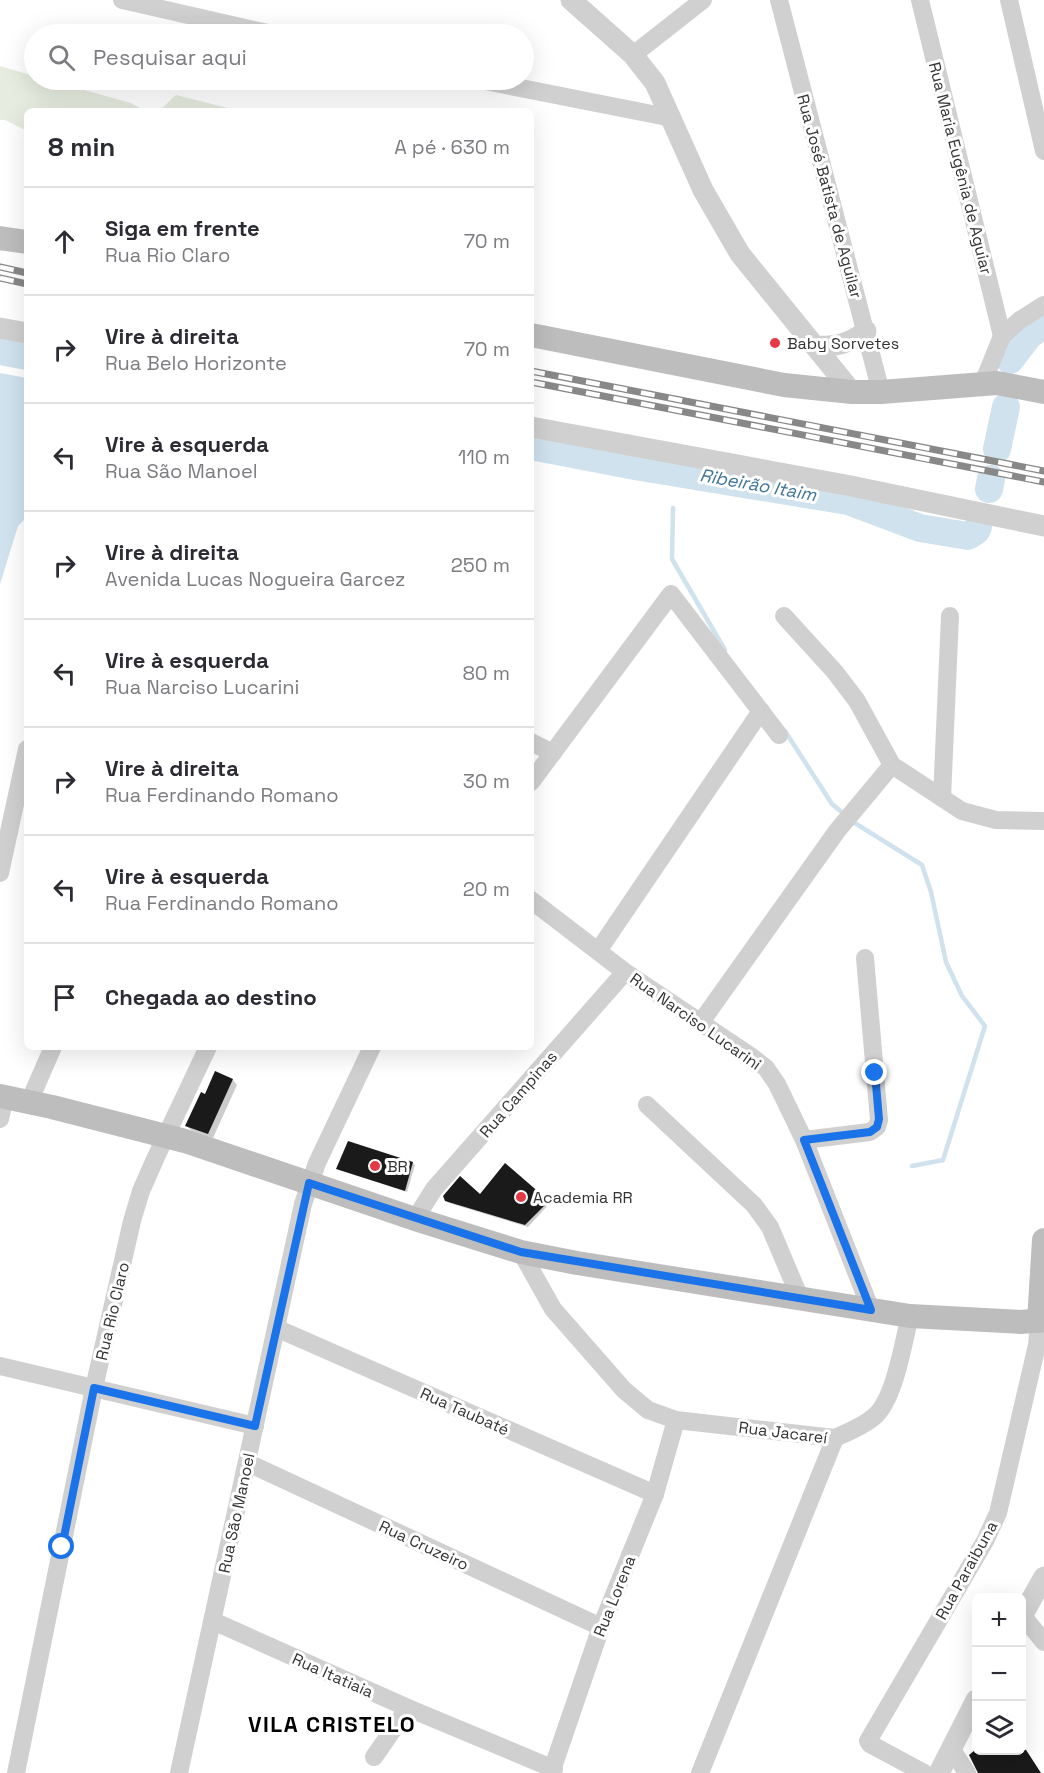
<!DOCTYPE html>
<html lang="pt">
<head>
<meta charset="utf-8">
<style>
  body { margin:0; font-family:"Space Grotesk",sans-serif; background:#f7f7f7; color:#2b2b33 }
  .controls { position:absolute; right:18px; bottom:18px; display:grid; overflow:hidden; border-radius:9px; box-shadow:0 6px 24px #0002 }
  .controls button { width:54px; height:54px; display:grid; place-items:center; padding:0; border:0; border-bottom:2px solid #e1e1e2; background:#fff; color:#2b2b33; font:30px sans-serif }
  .stop { position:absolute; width:18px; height:18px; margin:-14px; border:4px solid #1a73e8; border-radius:50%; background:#fff }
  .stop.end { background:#1a73e8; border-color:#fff; box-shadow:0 2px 6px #0008 }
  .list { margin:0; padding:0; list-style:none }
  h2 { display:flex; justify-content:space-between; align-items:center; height:78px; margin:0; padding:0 24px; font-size:26px }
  h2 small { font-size:20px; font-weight:400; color:#7c7c81 }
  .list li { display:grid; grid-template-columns:39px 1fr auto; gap:18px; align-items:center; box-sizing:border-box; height:108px; padding:0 24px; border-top:2px solid #e1e1e2 }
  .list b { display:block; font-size:22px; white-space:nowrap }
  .list p { margin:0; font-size:20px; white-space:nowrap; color:#7c7c81 }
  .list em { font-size:20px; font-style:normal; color:#7c7c81 }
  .icon { flex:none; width:33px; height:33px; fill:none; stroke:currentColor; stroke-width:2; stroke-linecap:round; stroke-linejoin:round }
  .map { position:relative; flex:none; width:1044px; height:1773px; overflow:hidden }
  .search { position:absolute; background:#fff; box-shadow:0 6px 24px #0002; left:24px; top:24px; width:510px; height:66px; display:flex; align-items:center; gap:15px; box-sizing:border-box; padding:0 21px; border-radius:33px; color:#7c7c81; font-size:22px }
  .panel { position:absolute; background:#fff; box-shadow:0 6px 24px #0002; left:24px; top:108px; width:510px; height:942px; border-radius:9px }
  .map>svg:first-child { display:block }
  .green { fill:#e6ecdf }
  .water { fill:#cfe2ee }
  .shadow { fill:#0003 }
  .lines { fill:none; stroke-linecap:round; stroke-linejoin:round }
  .stream { stroke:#cfe2ee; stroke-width:4.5 }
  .river { stroke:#cfe2ee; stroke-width:28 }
  .building { fill:#1a1a1a }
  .minor { stroke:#d0d0d0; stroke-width:18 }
  .tertiary { stroke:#d0d0d0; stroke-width:21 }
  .secondary { stroke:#bdbdbd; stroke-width:24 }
  .rail-casing { stroke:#888; stroke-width:7 }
  .rail { stroke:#fff; stroke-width:4.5; stroke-dasharray:14; stroke-linecap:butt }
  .route { stroke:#1a73e8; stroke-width:8 }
  .poi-dot { fill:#e63946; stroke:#fff; stroke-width:2 }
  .labels { text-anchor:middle; stroke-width:6; stroke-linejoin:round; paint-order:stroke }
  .street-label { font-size:16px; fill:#333; stroke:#fff }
  .poi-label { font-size:16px; fill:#333; stroke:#fff; text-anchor:start }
  .water-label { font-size:18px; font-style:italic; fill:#3f7597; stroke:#fff }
  .district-label { font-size:22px; font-weight:bold; letter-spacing:1.5px; fill:#000; stroke:#fff }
</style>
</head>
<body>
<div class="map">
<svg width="1044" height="1773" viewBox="0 0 1044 1773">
  <rect width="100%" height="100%" fill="#fff"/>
  <g class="green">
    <polygon points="0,66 34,76 34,80 48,80 131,103 145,111 27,111 27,131 5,120 0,120"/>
    <polygon points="176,95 240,111 159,111"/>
  </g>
  <polygon class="water" points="0,373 27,378 27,517 18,526 0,584"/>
  <g class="shadow">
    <polygon points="216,1073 233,1080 237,1085 213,1138 192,1131 187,1126 205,1096"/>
    <polygon points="413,1163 415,1165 407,1192 338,1169"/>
    <polygon points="506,1166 550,1203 528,1227 449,1203 446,1200 480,1196"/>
    <polygon points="1022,1743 1041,1773 979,1773 1022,1750"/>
  </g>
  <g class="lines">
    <g class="stream">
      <polyline points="673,508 672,559 725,650"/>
      <polyline points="785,731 832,804 844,814"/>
      <polyline points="850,820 922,865 931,892 946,962 962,996 985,1026 943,1160 912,1166"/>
    </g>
    <g class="river">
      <polyline points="0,351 27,356"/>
      <polyline points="1010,360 1029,335 1044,325"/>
      <polyline points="531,446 635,466 848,501 920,528 968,536 976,531 978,527"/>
      <polyline points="997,449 1006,407"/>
      <polyline points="989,489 991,479"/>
    </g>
  </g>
  <g class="building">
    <polygon points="215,1071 233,1079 208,1134 185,1126 201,1092 205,1094"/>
    <polygon points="348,1141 413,1162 405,1191 336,1169"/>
    <polygon points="505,1163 549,1201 525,1225 445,1201 443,1196 460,1176 480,1194"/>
    <polygon points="975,1750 1026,1750 1041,1773 978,1773 969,1755"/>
  </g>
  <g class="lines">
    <g class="minor">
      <polyline points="122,0 272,34"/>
      <polyline points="779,0 881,392"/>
      <polyline points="920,0 1002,336"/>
      <polyline points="1009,0 1044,151"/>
      <polyline points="633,55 703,0"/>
      <polyline points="480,80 672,118"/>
      <polyline points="983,383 1002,336 1020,320 1044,305"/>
      <polyline points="784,616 835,672 857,701 892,765 962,811 996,820 1044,821"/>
      <polyline points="531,742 553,753"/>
      <polyline points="531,782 671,594 779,735"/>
      <polyline points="942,798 950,616"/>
      <polyline points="0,873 27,749"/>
      <polyline points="531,900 625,972 752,1057 766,1068 777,1084 804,1140 871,1310"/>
      <polyline points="598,951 761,711"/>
      <polyline points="701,1022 837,831 892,765"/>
      <polyline points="29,1102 53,1047"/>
      <polyline points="647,1105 754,1205 770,1227 800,1298"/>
      <polyline points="0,1119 5,1097"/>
      <polyline points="804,1140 870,1132 877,1127 879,1120 865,958"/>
      <polyline points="415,1219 434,1189 625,972"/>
      <polyline points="521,1252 553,1309 624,1390 648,1410 676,1420 835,1438"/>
      <polyline points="276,1328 655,1494"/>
      <polyline points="0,1366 255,1426"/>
      <path d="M835,1438C848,1432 864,1426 875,1416C895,1398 903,1343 910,1316"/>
      <polyline points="248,1463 601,1627"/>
      <polyline points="1022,1615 1044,1642"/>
      <polyline points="213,1621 408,1708 554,1769"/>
      <polyline points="951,1748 967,1773"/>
      <polyline points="374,1757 408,1708"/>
      <polyline points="16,1773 94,1388 132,1221 141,1191 156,1157 208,1047"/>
      <polyline points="179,1773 303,1204 317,1163 372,1047"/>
      <polyline points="551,1773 601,1627 655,1494 676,1420"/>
      <polyline points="700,1773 835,1438"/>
      <polyline points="924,1773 870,1744 868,1741 985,1541 998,1513 1037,1345 1039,1321"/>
    </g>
    <g class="tertiary">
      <polyline points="571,0 633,55 655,83 703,190 740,254 852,392"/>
      <polyline points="0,328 27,333"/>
      <path d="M815,346C835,347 849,344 866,331"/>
      <polyline points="531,427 851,486 1044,526"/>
      <polyline points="1022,1616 1044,1577"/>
      <polyline points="939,1773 976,1700"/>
    </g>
    <g class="secondary">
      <polyline points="0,238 27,242"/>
      <polyline points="531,335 784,385 852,392 881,392 997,383 1044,392"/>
      <polyline points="0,1096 52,1107 185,1141 415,1219 521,1252 577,1263 910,1316 1021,1322 1044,1320"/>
      <polyline points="1039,1321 1044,1240"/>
    </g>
    <g class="rail-casing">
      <g id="rail">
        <polyline points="0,267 27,273"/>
        <polyline points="0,278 27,284"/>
        <polyline points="531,371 1044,471"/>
        <polyline points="531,382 1044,482"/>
      </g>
    </g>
    <use href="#rail" class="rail"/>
  </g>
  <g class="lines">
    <polyline class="route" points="62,1547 94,1388 255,1426 309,1183 521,1252 871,1310 804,1140 870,1132 877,1127 879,1119 875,1073"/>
  </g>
  <g class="poi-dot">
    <circle cx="775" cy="343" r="6"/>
    <circle cx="375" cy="1166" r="6"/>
    <circle cx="521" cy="1197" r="6"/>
  </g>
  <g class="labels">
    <g class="street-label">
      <text transform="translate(961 168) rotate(76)" y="6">Rua Maria Eugênia de Aguiar</text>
      <text transform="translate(830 196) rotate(75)" y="6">Rua José Batista de Aguilar</text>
      <text transform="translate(696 1021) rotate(35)" y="6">Rua Narciso Lucarini</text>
      <text transform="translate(518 1094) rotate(-49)" y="6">Rua Campinas</text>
      <text transform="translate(112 1311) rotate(-77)" y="6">Rua Rio Claro</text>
      <text transform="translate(465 1411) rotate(24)" y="6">Rua Taubaté</text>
      <text transform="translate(783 1432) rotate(7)" y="6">Rua Jacareí</text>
      <text transform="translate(236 1513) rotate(-78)" y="6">Rua São Manoel</text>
      <text transform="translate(424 1545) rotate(25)" y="6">Rua Cruzeiro</text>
      <text transform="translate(966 1570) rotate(-61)" y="6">Rua Paraibuna</text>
      <text transform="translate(614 1596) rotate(-68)" y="6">Rua Lorena</text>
      <text transform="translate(333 1675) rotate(24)" y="6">Rua Itatiaia</text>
    </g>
    <g class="poi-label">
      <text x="787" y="349">Baby Sorvetes</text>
      <text x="387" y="1172">BR</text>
      <text x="533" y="1203">Academia RR</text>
    </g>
    <g class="water-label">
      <text transform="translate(758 485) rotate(10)" y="6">Ribeirão Itaim</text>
    </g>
    <g class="district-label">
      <text x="332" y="1732">VILA CRISTELO</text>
    </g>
  </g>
</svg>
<div class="controls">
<button>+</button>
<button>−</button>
<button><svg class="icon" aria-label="layers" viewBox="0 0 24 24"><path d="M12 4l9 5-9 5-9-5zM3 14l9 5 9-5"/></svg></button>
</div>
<div class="stop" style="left:62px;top:1547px"></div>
<div class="stop end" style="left:875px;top:1073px"></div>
<div class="search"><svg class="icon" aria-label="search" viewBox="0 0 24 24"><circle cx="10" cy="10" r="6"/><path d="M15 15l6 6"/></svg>Pesquisar aqui</div>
<section class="panel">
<h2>8 min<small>A pé · 630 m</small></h2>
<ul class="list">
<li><svg class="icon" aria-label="ahead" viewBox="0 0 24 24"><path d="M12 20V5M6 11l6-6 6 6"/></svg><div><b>Siga em frente</b><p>Rua Rio Claro</p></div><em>70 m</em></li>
<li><svg class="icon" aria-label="right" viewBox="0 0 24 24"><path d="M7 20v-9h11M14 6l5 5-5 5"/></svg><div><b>Vire à direita</b><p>Rua Belo Horizonte</p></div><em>70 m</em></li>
<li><svg class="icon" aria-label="left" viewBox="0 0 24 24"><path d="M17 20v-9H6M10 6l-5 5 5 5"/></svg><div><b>Vire à esquerda</b><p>Rua São Manoel</p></div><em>110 m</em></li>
<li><svg class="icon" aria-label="right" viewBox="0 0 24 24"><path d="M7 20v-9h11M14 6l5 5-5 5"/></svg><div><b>Vire à direita</b><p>Avenida Lucas Nogueira Garcez</p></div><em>250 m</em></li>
<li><svg class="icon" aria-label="left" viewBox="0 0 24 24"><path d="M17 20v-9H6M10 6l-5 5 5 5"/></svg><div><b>Vire à esquerda</b><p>Rua Narciso Lucarini</p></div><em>80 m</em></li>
<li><svg class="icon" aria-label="right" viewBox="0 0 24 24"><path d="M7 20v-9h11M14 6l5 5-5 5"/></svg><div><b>Vire à direita</b><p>Rua Ferdinando Romano</p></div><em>30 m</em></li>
<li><svg class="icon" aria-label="left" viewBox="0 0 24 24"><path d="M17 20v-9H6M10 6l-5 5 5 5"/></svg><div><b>Vire à esquerda</b><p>Rua Ferdinando Romano</p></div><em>20 m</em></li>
<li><svg class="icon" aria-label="arrive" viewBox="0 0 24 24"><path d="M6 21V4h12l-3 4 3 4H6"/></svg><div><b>Chegada ao destino</b></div></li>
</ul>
</section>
</div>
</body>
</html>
